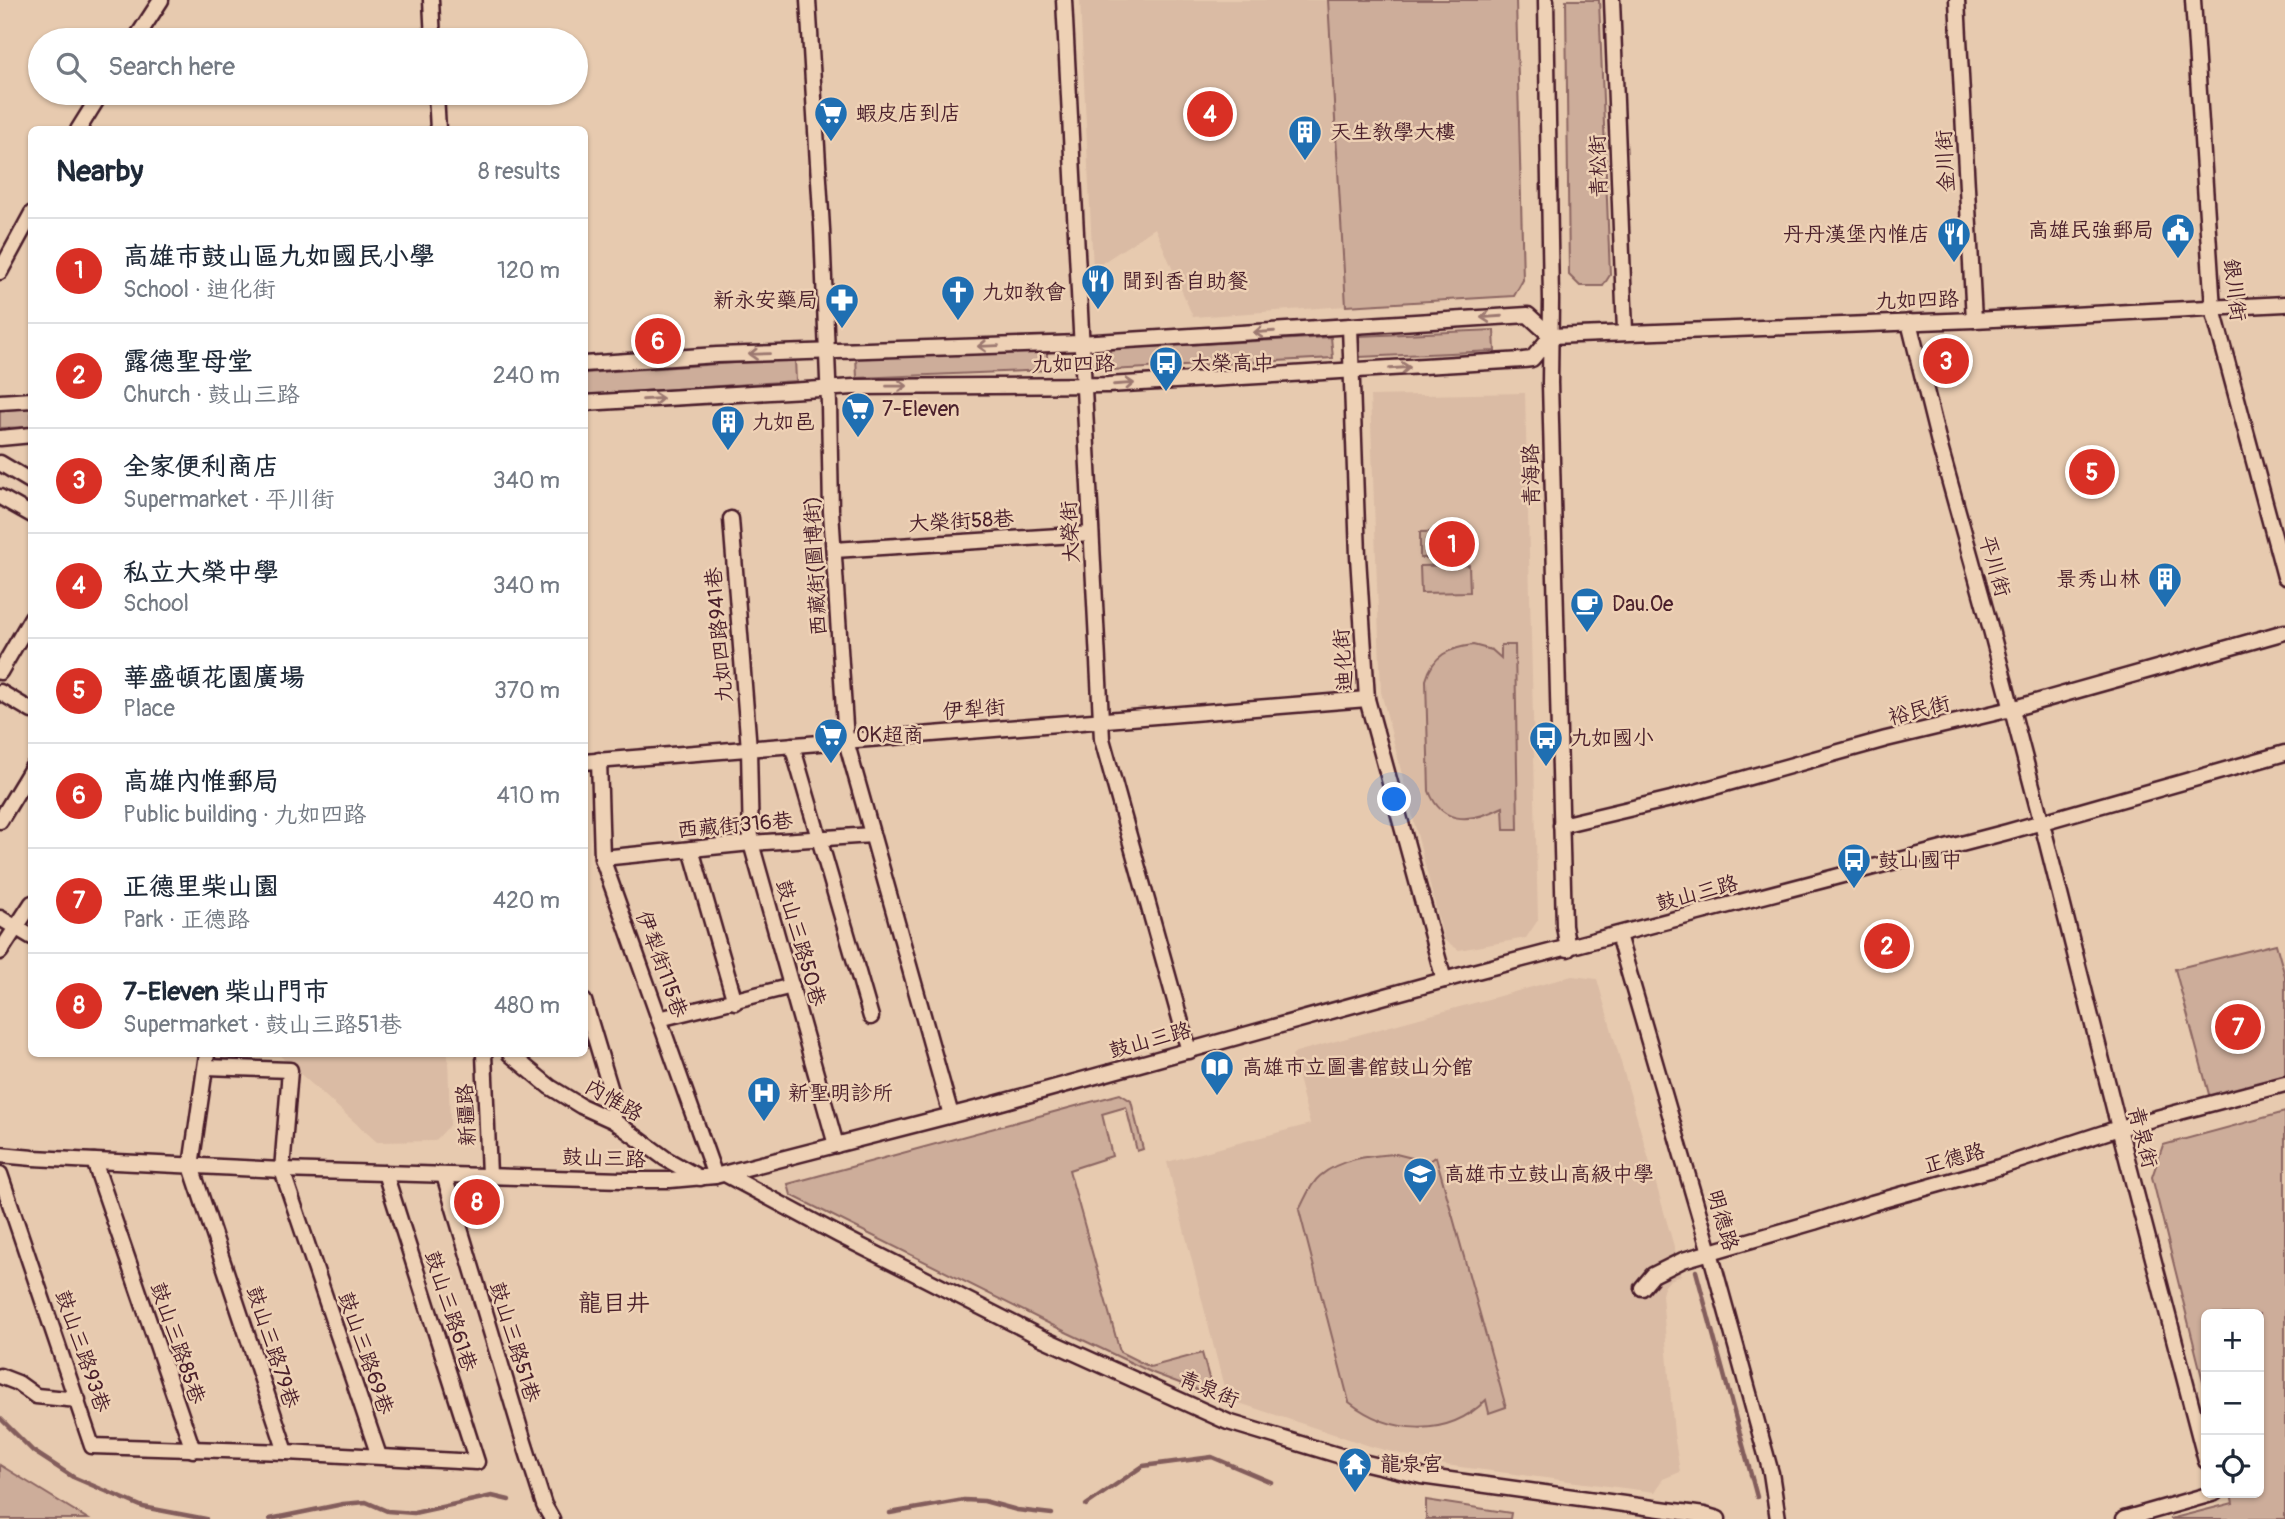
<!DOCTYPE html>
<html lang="en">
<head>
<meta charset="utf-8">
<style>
  body { margin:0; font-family:Pangolin,"LXGW WenKai TC",sans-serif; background:#f2f2f3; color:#1f2937 }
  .controls { position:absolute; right:21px; bottom:21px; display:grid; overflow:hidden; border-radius:10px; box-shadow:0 2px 5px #0004 }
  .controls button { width:63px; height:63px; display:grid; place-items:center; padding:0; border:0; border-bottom:2px solid #e0e1e3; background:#fff; color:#1f2937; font:35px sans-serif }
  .you { position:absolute; left:1395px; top:800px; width:24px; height:24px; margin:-18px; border:5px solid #fff; border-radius:50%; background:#1a73e8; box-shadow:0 0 0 10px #1a73e833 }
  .badge { display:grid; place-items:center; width:46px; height:46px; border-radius:50%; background:#d93025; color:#fff; font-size:23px; font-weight:700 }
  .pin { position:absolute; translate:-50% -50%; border:4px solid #fff; box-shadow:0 2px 7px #0006 }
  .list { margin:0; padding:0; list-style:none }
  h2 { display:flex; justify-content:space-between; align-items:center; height:91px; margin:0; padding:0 28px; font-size:30px }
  h2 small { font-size:23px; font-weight:400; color:#747a83 }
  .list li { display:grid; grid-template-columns:46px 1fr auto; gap:21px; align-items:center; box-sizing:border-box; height:105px; padding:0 28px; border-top:2px solid #e0e1e3 }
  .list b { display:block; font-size:26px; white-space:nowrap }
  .list p { margin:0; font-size:23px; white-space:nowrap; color:#747a83 }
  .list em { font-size:23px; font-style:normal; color:#747a83 }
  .icon { flex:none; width:38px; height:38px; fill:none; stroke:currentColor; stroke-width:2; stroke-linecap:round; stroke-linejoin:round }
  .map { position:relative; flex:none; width:2285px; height:1519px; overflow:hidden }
  .search { position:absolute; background:#fff; box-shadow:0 2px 5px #0004; left:28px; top:28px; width:560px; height:77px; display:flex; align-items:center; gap:18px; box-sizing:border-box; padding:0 24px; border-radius:38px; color:#747a83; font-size:26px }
  .panel { position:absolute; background:#fff; box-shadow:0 2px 5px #0004; left:28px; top:126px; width:560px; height:931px; border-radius:10px }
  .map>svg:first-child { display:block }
  .built { fill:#dabba4 }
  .green { fill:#cdad9a; stroke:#8c6662; stroke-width:2 }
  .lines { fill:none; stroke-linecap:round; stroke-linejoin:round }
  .stream { stroke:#835d5b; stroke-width:4.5 }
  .minor-casing { stroke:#4a1f2b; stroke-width:19 }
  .minor { stroke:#eed1b5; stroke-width:14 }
  .oneway { stroke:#9c7870 }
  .labels { text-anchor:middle; stroke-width:5; stroke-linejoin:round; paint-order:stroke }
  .poi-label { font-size:21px; fill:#4a1f2b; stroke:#eed1b5; text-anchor:start }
  .street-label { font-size:21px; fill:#4a1f2b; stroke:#eed1b5 }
  .quarter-label { font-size:24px; fill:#4a1f2b; stroke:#eed1b5 }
</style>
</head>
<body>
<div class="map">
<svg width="2285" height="1519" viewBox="0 0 2285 1519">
  <rect width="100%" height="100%" fill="#e7caaf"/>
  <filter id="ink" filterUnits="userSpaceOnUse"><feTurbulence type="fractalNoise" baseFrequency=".0143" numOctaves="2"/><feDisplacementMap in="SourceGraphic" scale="14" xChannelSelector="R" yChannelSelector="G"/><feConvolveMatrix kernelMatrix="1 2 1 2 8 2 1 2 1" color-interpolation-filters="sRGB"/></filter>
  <g filter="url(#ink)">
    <g class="built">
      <polygon points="1080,0 1328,0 1346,306 1193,317 1155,228 1093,269"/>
      <polygon points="1525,393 1538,920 1526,938 1459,950 1444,940 1381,692 1370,396"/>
      <polygon points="1572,976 1597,979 1677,1257 1681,1276 1670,1280 1664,1287 1662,1295 1674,1434 1680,1472 1663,1479 1655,1492 1445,1465 1373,1447 1227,1399 1167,1162 1310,1124 1292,1055 1296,1052"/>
      <polygon points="278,1054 448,1054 450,1125 435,1141 377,1142"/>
    </g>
    <g class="green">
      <polygon points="1328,0 1516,0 1523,280 1514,296 1346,306"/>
      <polygon points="1566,0 1599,0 1610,275 1603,286 1580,286 1569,275"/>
      <polygon points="1494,330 1495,351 1359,357 1359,336"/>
      <polygon points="1331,337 1333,358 1111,370 1110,349"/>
      <polygon points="1047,349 1047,370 857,378 856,356"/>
      <polygon points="795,359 796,381 585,395 585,373"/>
      <polygon points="31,407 31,427 0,428 0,408"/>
      <polygon points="1468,531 1468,557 1420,558 1420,532"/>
      <polygon points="1469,565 1470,592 1421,593 1420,566"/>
      <path d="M1473,645L1492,650L1501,658V645H1515L1518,830H1504L1503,807C1475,821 1443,828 1429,791L1426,680C1433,655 1449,648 1473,645Z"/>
      <polygon points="2276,944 2285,976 2285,1078 2210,1098 2175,969"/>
      <polygon points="1120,1094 1131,1101 1143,1149 1137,1151 1126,1107 1102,1114 1112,1156 1069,1170 1120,1352 1150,1367 1202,1353 1214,1396 1153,1373 1068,1333 791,1195 788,1184"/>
      <polygon points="2285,1112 2285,1519 2170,1519 2233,1503 2231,1493 2259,1493 2259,1314 2206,1314 2206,1393 2152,1177 2163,1145"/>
      <path d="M1396,1154L1412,1158L1423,1164L1436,1157L1506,1407L1489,1413L1486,1400C1447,1439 1390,1434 1349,1402L1299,1210C1305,1199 1310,1184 1320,1176C1341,1158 1370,1156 1396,1154Z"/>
      <polygon points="0,1465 88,1519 0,1519"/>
      <polygon points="1426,1500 1511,1513 1510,1519 1426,1519"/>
    </g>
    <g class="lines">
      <g class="stream">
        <polyline points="1696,1271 1757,1497"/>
        <polyline points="0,1418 33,1451 73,1477 143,1507 206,1519"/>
        <polyline points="1086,1505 1143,1466 1212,1457 1271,1482"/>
        <polyline points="890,1513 964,1500 984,1501 1017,1510 1052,1514"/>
        <polyline points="270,1519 343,1504 366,1502 387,1511 414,1513 492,1496 509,1500"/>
      </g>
      <g class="minor-casing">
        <g id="minor">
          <polyline points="431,0 433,40"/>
          <polyline points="808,0 822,229 829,404 831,511 846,741 951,1115"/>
          <polyline points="1064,0 1102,739 1189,1051"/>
          <polyline points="1546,0 1551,300 1550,383 1564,926 1568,949"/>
          <polyline points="1612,0 1625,331"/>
          <polyline points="1957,0 1974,320"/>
          <polyline points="2193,0 2213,309 2285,577"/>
          <polyline points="135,40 161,0"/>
          <polyline points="436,93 438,130"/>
          <polyline points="78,130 101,93"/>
          <polyline points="0,272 32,213"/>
          <polyline points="1909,322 1940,447 1990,626 2047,843 2119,1128 2206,1461"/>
          <polyline points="1350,326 1358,556 1367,699 1444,980"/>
          <polyline points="584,364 717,355 1080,343 1528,315 1551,336 1974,320 2285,304"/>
          <polyline points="0,402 32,400"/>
          <polyline points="584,403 854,387 1108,385 1523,360 1532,359 1551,336"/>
          <polyline points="0,438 32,435"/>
          <polyline points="0,463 32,482"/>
          <polyline points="0,497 32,515"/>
          <polyline points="731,519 749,749 751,843 836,1145"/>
          <polyline points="834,550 1091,534"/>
          <polyline points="0,672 32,617"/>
          <polyline points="0,692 32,711"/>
          <polyline points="792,745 871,1017"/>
          <polyline points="599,760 602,858 715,1176"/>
          <polyline points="584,762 1367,699"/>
          <polyline points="0,821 32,768"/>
          <polyline points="1561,825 1671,799 1886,739 2011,709 2285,632"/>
          <polyline points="691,849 735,1002"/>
          <polyline points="602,858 751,843 872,835"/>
          <polyline points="0,918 32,937"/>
          <polyline points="1618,935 1710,1252 1771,1473 1778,1519"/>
          <polyline points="0,952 32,903"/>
          <polyline points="584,1001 612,1094 614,1121"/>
          <polyline points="659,1019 792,986"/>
          <polyline points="207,1054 191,1166 286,1452"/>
          <polyline points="484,1054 489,1175"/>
          <polyline points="510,1054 550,1087 581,1106 614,1121 666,1159 700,1178"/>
          <polyline points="206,1067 290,1070 282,1170 379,1456"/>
          <polyline points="0,1155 33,1158 282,1170 623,1180 670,1180 715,1176 991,1105 1473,972 2007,832 2285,753"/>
          <polyline points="94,1161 193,1450"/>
          <polyline points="0,1174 92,1446 286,1452 477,1462 385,1173"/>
          <polyline points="725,1174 839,1235 1042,1338 1228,1422 1354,1460 1421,1476 1704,1515 1718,1519"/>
          <polyline points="444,1175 524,1442 544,1505 552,1519"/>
          <polyline points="1642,1288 1653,1275 1683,1260 1814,1222 1872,1203 1993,1169 2119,1128 2285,1084"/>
          <polyline points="0,1376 18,1383 36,1396 78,1400"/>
          <polyline points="2124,1519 2215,1493"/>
        </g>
      </g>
      <use href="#minor" class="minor"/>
    </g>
    <defs><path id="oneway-shaft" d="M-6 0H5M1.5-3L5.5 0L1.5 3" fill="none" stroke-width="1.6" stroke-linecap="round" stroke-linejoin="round" transform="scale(1.75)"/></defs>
    <g class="oneway">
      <use href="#oneway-shaft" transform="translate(1491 317) rotate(176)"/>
      <use href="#oneway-shaft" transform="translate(1264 332) rotate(176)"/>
      <use href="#oneway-shaft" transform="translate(988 346) rotate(178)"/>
      <use href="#oneway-shaft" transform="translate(759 354) rotate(178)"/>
      <use href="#oneway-shaft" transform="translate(1400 368) rotate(-4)"/>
      <use href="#oneway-shaft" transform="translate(1124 384) rotate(-4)"/>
      <use href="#oneway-shaft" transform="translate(897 386) rotate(-1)"/>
      <use href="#oneway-shaft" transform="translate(653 399) rotate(-4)"/>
    </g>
  </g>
  <defs>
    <g id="supermarket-pin" transform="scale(1.75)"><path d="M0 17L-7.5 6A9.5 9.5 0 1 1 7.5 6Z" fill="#1f6fb2" stroke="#eed1b5"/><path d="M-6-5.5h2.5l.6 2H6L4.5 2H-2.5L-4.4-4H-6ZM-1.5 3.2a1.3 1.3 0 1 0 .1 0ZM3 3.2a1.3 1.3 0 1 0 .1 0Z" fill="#fff"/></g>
    <g id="building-pin" transform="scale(1.75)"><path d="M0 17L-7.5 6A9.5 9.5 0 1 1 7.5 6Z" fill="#1f6fb2" stroke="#eed1b5"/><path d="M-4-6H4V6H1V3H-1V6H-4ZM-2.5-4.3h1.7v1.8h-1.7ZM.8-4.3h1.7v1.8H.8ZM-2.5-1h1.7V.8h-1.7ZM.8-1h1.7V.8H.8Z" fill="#fff"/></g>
    <g id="civic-pin" transform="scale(1.75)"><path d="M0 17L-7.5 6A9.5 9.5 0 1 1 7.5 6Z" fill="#1f6fb2" stroke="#eed1b5"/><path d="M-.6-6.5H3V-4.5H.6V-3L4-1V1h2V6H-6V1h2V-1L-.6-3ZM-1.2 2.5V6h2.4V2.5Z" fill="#fff"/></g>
    <g id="restaurant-pin" transform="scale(1.75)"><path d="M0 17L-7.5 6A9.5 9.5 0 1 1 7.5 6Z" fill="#1f6fb2" stroke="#eed1b5"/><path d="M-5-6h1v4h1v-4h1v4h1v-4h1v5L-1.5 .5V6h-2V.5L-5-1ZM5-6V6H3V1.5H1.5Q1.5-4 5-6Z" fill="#fff"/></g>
    <g id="church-pin" transform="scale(1.75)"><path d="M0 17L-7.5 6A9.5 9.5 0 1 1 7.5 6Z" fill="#1f6fb2" stroke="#eed1b5"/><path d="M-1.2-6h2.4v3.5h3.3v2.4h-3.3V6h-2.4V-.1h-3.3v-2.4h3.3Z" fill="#fff"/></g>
    <g id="pharmacy-pin" transform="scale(1.75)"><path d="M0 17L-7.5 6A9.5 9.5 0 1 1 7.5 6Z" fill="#1f6fb2" stroke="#eed1b5"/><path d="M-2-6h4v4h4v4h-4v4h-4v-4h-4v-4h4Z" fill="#fff"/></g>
    <g id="bus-pin" transform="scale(1.75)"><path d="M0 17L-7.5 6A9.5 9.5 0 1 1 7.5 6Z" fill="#1f6fb2" stroke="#eed1b5"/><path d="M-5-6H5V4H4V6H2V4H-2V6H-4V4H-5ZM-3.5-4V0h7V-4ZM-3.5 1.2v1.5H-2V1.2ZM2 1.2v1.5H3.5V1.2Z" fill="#fff"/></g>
    <g id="cafe-pin" transform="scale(1.75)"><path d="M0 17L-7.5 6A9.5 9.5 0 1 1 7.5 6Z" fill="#1f6fb2" stroke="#eed1b5"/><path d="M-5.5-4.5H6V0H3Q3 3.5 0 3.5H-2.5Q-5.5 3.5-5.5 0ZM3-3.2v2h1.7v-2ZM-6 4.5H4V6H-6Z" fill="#fff"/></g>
    <g id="library-pin" transform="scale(1.75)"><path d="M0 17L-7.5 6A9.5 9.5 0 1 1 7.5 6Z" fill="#1f6fb2" stroke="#eed1b5"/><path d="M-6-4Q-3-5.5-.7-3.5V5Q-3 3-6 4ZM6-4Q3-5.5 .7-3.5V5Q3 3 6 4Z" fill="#fff"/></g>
    <g id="hospital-pin" transform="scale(1.75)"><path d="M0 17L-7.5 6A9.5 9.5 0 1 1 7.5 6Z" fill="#1f6fb2" stroke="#eed1b5"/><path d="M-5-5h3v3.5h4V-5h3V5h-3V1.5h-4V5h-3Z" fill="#fff"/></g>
    <g id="school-pin" transform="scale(1.75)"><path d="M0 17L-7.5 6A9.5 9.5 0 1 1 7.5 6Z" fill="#1f6fb2" stroke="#eed1b5"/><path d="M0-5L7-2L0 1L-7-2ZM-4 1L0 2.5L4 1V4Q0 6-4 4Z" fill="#fff"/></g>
    <g id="temple-pin" transform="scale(1.75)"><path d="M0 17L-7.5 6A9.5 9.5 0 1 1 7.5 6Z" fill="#1f6fb2" stroke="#eed1b5"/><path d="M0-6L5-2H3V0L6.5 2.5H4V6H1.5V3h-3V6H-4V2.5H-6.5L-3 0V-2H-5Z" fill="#fff"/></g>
  </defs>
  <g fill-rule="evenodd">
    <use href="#supermarket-pin" x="831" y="113"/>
    <use href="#building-pin" x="1305" y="132"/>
    <use href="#civic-pin" x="2178" y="230"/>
    <use href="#restaurant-pin" x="1954" y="234"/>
    <use href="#restaurant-pin" x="1098" y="281"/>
    <use href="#church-pin" x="958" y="292"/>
    <use href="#pharmacy-pin" x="842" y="300"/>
    <use href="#bus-pin" x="1166" y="363"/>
    <use href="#supermarket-pin" x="858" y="409"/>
    <use href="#building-pin" x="728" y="422"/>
    <use href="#building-pin" x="2165" y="579"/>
    <use href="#cafe-pin" x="1587" y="604"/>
    <use href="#supermarket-pin" x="831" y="735"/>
    <use href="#bus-pin" x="1546" y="738"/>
    <use href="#bus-pin" x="1854" y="860"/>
    <use href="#library-pin" x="1217" y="1067"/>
    <use href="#hospital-pin" x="764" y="1093"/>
    <use href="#school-pin" x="1420" y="1174"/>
    <use href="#temple-pin" x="1355" y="1464"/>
  </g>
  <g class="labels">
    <g class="poi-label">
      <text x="856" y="120">蝦皮店到店</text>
      <text x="1330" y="139">天生教學大樓</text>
      <text x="2154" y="237" text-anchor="end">高雄民強郵局</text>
      <text x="1930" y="241" text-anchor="end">丹丹漢堡內惟店</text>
      <text x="1122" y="288">聞到香自助餐</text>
      <text x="982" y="299">九如教會</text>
      <text x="818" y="307" text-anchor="end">新永安藥局</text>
      <text x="1190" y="370">大榮高中</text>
      <text x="882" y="416">7-Eleven</text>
      <text x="752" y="429">九如邑</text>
      <text x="2140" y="586" text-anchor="end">景秀山林</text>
      <text x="1612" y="611">Dau.Oe</text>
      <text x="856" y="742">OK超商</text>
      <text x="1570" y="745">九如國小</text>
      <text x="1878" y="867">鼓山國中</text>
      <text x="1242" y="1074">高雄市立圖書館鼓山分館</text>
      <text x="788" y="1100">新聖明診所</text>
      <text x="1444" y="1181">高雄市立鼓山高級中學</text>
      <text x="1380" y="1471">龍泉宮</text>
    </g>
    <g class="street-label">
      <text transform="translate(1945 161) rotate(-93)" y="7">金川街</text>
      <text transform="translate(1598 166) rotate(-92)" y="7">青松街</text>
      <text transform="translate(2235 290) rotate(83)" y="7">銀川街</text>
      <text transform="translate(1917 300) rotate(-2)" y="7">九如四路</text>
      <text transform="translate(1073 364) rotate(-1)" y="7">九如四路</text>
      <text transform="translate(1531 475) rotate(-91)" y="7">青海路</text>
      <text transform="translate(961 521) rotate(-3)" y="7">大榮街58巷</text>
      <text transform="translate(1070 532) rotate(-93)" y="7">大榮街</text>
      <text transform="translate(815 566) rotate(-93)" y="7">西藏街(圖博街)</text>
      <text transform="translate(1995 566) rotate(74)" y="7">平川街</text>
      <text transform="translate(719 635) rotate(-95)" y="7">九如四路941巷</text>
      <text transform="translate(1343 660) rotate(-94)" y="7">迪化街</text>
      <text transform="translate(974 709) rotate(-4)" y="7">伊犁街</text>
      <text transform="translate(1919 710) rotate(-14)" y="7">裕民街</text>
      <text transform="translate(735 825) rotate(-5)" y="7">西藏街316巷</text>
      <text transform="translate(1697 893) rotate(-15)" y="7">鼓山三路</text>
      <text transform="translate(801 943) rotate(74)" y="7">鼓山三路50巷</text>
      <text transform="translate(662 964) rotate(70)" y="7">伊犁街115巷</text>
      <text transform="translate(1150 1040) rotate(-15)" y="7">鼓山三路</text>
      <text transform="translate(614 1100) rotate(30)" y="7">內惟路</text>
      <text transform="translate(466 1115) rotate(-93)" y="7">新疆路</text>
      <text transform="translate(2143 1137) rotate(76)" y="7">青泉街</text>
      <text transform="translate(604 1158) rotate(2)" y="7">鼓山三路</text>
      <text transform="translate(1954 1158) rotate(-15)" y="7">正德路</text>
      <text transform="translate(1723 1220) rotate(74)" y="7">明德路</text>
      <text transform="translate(451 1311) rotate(72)" y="7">鼓山三路61巷</text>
      <text transform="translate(515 1342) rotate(73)" y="7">鼓山三路51巷</text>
      <text transform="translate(178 1343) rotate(71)" y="7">鼓山三路85巷</text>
      <text transform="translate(273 1347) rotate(72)" y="7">鼓山三路79巷</text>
      <text transform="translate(83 1351) rotate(71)" y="7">鼓山三路93巷</text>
      <text transform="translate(366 1353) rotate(71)" y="7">鼓山三路69巷</text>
      <text transform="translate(1209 1389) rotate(23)" y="7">青泉街</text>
    </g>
    <g class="quarter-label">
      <text x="614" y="1311">龍目井</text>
    </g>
  </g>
</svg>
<div class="controls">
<button>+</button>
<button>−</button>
<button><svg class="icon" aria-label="locate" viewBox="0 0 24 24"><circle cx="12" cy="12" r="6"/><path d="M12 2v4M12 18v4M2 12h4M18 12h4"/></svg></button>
</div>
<div class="you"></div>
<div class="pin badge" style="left:1452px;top:544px">1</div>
<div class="pin badge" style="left:1887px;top:946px">2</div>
<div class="pin badge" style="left:1946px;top:361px">3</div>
<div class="pin badge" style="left:1210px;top:114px">4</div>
<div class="pin badge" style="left:2092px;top:472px">5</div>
<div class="pin badge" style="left:658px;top:341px">6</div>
<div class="pin badge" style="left:2238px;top:1027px">7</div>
<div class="pin badge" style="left:477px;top:1202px">8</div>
<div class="search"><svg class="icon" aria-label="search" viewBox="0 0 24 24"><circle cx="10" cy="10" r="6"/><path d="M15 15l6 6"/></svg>Search here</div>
<section class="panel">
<h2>Nearby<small>8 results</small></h2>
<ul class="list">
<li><span class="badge">1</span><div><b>高雄市鼓山區九如國民小學</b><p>School · 迪化街</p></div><em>120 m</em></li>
<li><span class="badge">2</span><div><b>露德聖母堂</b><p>Church · 鼓山三路</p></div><em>240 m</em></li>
<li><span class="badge">3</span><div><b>全家便利商店</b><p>Supermarket · 平川街</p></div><em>340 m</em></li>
<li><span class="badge">4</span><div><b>私立大榮中學</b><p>School</p></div><em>340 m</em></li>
<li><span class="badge">5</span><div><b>華盛頓花園廣場</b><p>Place</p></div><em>370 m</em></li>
<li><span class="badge">6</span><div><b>高雄內惟郵局</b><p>Public building · 九如四路</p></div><em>410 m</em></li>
<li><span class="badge">7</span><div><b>正德里柴山園</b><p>Park · 正德路</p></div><em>420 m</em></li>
<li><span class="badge">8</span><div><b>7-Eleven 柴山門市</b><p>Supermarket · 鼓山三路51巷</p></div><em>480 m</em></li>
</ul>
</section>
</div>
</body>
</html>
